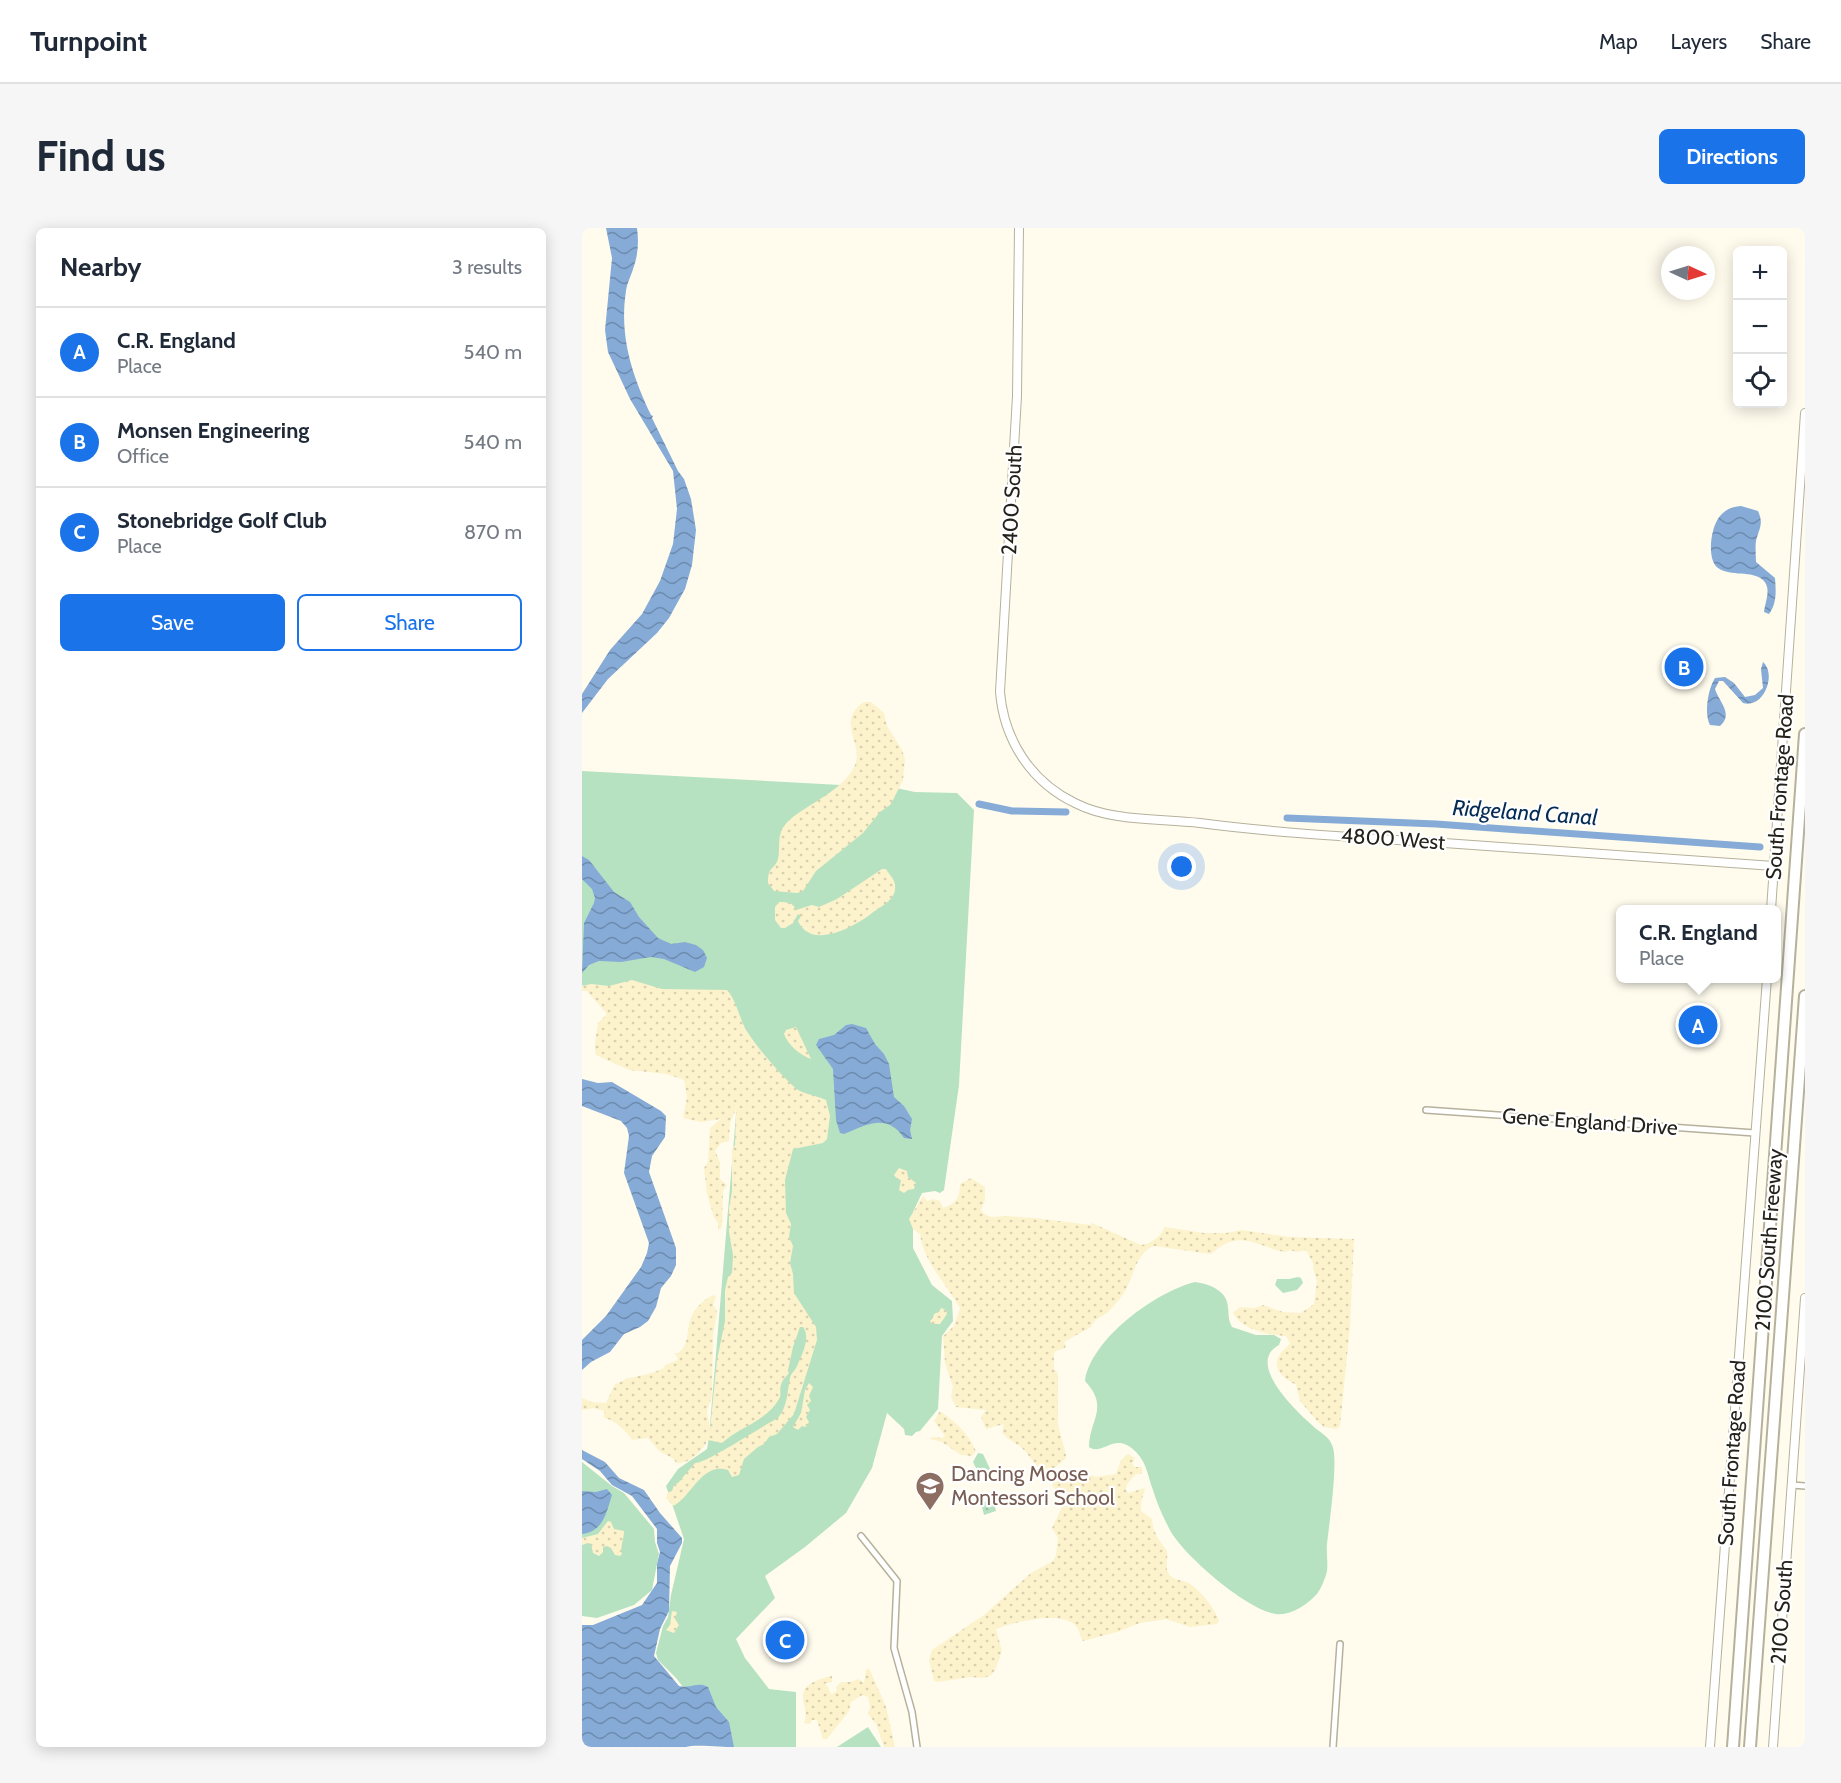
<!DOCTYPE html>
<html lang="en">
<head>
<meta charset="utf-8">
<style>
  body { margin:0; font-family:Cabin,sans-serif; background:#f6f6f7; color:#1f2937 }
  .controls { position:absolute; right:18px; top:18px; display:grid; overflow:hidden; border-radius:9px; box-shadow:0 3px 15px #0003 }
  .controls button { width:54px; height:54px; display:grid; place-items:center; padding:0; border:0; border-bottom:2px solid #e0e1e3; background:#fff; color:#1f2937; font:30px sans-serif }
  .compass { position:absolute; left:1079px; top:18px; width:54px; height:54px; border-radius:50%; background:#fff; box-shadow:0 3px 15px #0003; rotate:94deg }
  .you { position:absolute; left:600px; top:639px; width:21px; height:21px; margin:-15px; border:4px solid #fff; border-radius:50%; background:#1a73e8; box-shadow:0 0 0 9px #1a73e833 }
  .badge { display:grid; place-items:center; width:39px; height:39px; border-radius:50%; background:#1a73e8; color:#fff; font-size:20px; font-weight:700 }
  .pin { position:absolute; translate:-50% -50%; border:3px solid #fff; box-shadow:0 2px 6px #0006 }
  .popup { position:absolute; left:1034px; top:677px; width:165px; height:78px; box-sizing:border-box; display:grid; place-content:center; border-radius:9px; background:#fff; filter:drop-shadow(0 2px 4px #0005); font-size:20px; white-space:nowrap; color:#747a83 }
  .popup b { font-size:22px; color:#1f2937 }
  .popup::after { content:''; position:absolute; left:50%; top:100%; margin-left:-12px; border:12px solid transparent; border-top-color:#fff }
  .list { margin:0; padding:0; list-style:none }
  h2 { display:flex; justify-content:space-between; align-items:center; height:78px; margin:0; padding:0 24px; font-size:26px }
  h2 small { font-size:20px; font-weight:400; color:#747a83 }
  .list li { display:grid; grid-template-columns:39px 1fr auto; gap:18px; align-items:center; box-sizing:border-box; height:90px; padding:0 24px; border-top:2px solid #e0e1e3 }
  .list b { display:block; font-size:22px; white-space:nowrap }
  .list p { margin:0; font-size:20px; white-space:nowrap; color:#747a83 }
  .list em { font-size:20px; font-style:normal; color:#747a83 }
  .actions { display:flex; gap:12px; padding:18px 24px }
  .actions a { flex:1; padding:14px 0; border:2px solid #1a73e8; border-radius:9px; text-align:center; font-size:21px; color:#1a73e8 }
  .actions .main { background:#1a73e8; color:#fff }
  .icon { flex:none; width:33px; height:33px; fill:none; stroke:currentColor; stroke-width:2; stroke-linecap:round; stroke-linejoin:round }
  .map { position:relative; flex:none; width:1223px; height:1519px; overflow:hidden; border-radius:9px }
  header { display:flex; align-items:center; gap:36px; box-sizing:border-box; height:84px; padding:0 30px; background:#fff; border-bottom:2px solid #e0e1e3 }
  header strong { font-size:28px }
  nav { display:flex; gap:33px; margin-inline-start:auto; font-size:21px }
  .intro { display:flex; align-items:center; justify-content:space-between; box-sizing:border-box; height:144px; padding:0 36px }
  h1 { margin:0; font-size:42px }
  .button { padding:15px 27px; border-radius:9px; background:#1a73e8; color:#fff; font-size:21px; font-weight:700 }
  main { display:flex; gap:36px; padding:0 36px }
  aside { flex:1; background:#fff; border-radius:9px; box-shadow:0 3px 15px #0003 }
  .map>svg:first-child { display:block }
  .grass { fill:#b6e2c1 }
  .sand { fill:url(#sand-dots) }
  .park { fill:url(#park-dots) }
  .water { fill:url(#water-waves) }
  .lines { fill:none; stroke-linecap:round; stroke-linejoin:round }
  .canal { stroke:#86abd7; stroke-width:7 }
  .street-casing { stroke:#b6b19c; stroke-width:8 }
  .secondary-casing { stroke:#b6b19c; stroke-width:10 }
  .highway-casing { stroke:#b6b19c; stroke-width:14 }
  .street { stroke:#fff; stroke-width:5 }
  .secondary { stroke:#fff; stroke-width:8 }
  .highway { stroke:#fff; stroke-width:10 }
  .labels { text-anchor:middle; stroke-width:4.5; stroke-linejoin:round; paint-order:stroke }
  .street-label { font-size:21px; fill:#24221a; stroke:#fff }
  .education-label { font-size:21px; fill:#785e54; stroke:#fff; text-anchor:start }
  .water-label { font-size:22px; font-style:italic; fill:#032b53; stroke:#fff }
</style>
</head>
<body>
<header>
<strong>Turnpoint</strong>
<nav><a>Map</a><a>Layers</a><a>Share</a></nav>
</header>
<div class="intro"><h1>Find us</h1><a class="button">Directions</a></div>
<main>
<aside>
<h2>Nearby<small>3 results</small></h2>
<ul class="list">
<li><span class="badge">A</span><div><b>C.R. England</b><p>Place</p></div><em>540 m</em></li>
<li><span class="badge">B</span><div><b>Monsen Engineering</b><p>Office</p></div><em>540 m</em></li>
<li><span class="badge">C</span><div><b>Stonebridge Golf Club</b><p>Place</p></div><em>870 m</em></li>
</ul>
<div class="actions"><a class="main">Save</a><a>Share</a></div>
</aside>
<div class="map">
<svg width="1223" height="1519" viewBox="0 0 1223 1519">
  <defs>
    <pattern id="sand-dots" width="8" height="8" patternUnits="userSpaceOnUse" patternTransform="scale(1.5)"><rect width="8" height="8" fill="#fcf2cc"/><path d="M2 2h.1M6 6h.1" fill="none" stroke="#d8cfaf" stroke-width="1.8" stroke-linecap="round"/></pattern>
    <pattern id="park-dots" width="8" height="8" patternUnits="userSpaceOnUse" patternTransform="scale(1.5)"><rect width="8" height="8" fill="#b6e2c1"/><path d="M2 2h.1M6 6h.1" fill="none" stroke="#9cc2a5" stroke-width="1.8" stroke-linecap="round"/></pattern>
    <pattern id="water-waves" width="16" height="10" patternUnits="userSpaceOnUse" patternTransform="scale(1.5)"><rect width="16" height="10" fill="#86abd7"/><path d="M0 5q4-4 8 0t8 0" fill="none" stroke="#6d8bae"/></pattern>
  </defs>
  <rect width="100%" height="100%" fill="#fffcee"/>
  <g class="grass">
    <polygon points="0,543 314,560 333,564 375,565 392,582 377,857 362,962 358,965 353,963 340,965 331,984 331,1020 350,1057 370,1073 371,1093 360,1108 356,1181 338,1203 334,1204 330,1208 323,1207 322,1201 305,1185 290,1240 264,1285 223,1319 183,1348 193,1370 154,1411 163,1430 187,1461 214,1464 214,1519 147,1519 94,1450 76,1432 74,1425 81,1398 86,1389 89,1367 102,1311 84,1258 96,1241 125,1221 127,1209 155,875 0,757"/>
    <polygon points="716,1049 719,1050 721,1055 715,1062 701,1065 693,1057 695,1051 707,1051"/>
    <path d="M613,1054C627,1056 645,1062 646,1079C647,1088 646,1091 650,1099L674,1107H692L699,1111L697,1117C663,1135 714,1183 731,1198C738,1205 746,1207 750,1217C757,1230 747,1297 745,1316C744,1326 747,1338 744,1347C742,1353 738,1363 734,1367C724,1377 709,1388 694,1386C665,1382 604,1329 589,1304C582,1291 575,1276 571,1262C566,1249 565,1236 555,1225C533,1201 521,1229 507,1219C507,1192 528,1180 503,1153C509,1111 573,1064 613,1054Z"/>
    <polygon points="396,1225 401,1226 410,1245 403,1246 395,1242 391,1234"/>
    <polygon points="0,1234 30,1258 42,1265 72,1301 73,1314 77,1326 70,1362 52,1377 15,1390 0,1388"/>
    <polygon points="286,1499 299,1519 255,1519"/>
  </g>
  <g class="sand">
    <path d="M282,474H289L302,485L305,498L320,522L323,531L321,552L311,572L308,577L298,584L281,605L234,643L221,663L215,665L192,663L186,655C186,637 192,643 196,631C198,622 196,612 199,604C207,581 259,569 273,537C282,516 253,493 282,474Z"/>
    <path d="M300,641H304C307,646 313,652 313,657C315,672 299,678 290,685C274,698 229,723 216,693L219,688L216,686L211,695L203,700H199L193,692V679L197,674C205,674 211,674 214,682L230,677L237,679L255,671Z"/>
    <path d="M50,752L80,761L145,762C154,772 157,788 163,800C169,812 206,857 218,863C226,867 236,868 244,872L248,888L245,911L241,915L211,921L203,952L204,985L209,996L207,1009L211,1018L208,1035L211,1046L212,1065L234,1099L235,1112L212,1186L195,1206L187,1209L182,1216L176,1219L162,1231L157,1247L150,1249L146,1242C119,1234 110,1269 91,1278L84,1270L86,1264L90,1263L92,1257L96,1255L113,1235C125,1235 180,1198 196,1190C206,1177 205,1165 208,1150C209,1145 213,1143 215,1138C220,1127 229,1109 221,1099H218L211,1119L206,1142L207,1145C204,1149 200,1152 199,1157C197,1162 200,1166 197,1171C185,1193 157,1199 140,1215L126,1212C120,1223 107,1237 94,1235L92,1231L77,1223L66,1210L50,1212C45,1204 32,1191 22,1190V1183L12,1180L0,1182V1170L9,1174L24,1175L33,1156C39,1155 41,1151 47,1150C59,1148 72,1145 82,1140L83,1137L94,1133L96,1130L93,1126C108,1122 104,1101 109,1090C112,1081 124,1069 132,1067L134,1069L131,1077L134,1081L135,1085L131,1108L130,1168L125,1183L128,1202L135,1132L143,1093V1062L146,1049L150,1045L151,1027L147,1004V980L150,963V921L153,917L154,881L148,895L147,913L139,915L133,923L138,934V951L145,957L141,963L140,997L139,1001L136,1002V995L132,989L125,966L122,940L126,934L128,900L139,891L119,894L101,890L105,869L102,852L85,846L47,842L14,827C11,818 15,805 16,795L25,786L5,763H0V758L9,756L27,758Z"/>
    <path d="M214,799L229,831C218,827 206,817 202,806L204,802Z"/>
    <polygon points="317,940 325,943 326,949 334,955 332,961 326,962 322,965 317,962 319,952 315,951 312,947"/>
    <path d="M389,950L403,959V972L399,982L402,986L409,989L424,988L452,990L509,997L510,995L559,1017C569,1016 581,1007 582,999L622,1005H644L660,1002L707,1009L772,1011L768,1098L758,1198L755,1201L742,1199L735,1193L718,1173L714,1157C703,1150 688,1142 698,1126C701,1122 705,1120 708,1115L704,1108C687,1107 660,1102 651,1085L658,1079L673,1080L681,1077L701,1084L719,1085L732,1076L735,1053L731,1040V1035L724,1022L715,1024L708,1022L703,1024C673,1018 658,1000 629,1026L572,1018C552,1025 551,1055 539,1069C535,1074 530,1080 526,1084C519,1090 512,1090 509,1099L482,1114L484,1117L483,1120L474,1123L472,1126V1142L475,1143L476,1149V1197L484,1227L483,1231L465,1246C454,1239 449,1229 440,1220C433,1214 426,1212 420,1204L422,1196L404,1201L399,1189L404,1182L374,1179L369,1169L371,1159L363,1135L361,1108L372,1098L378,1080C365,1057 341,1033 338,1006L331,1001L327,991L341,968L345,973L351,971L358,973L361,980C374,976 378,969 378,956Z"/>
    <polygon points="359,1080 364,1082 365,1086 358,1096 350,1096 348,1093 351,1090 352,1086 357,1084"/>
    <polygon points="227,1155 231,1159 227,1168 229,1173 225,1177 228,1182 224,1189 227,1194 224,1199 220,1198 216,1202 211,1199 219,1185 223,1162"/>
    <path d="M358,1183C376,1196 385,1204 394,1223L390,1228L379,1227L360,1214L348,1211L350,1209L360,1210L363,1208L352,1193Z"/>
    <path d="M546,1226L553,1230L550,1236L553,1239H560V1246H554L545,1256L544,1262L546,1265L563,1260L559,1275V1283L570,1291C571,1305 577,1312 585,1323C586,1328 584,1337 585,1342C588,1352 597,1351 604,1354C616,1359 633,1380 637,1393L635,1396L608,1399L584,1391L558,1395L535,1404L501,1413C497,1407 498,1401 492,1396C475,1383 432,1394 414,1401L420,1423L413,1442L409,1447L402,1450L388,1449L356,1454L352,1453L347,1432L350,1422L402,1387L449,1345L471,1333L474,1327L476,1310L470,1300L482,1275L470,1257L472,1254L488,1240L514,1249L534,1246L539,1232Z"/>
    <path d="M26,1293L29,1294L32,1301L42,1303C42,1312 38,1318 40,1326L38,1328L33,1327L29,1320L25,1318L21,1319V1324L17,1328L11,1325L9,1316L6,1315L0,1317V1310L16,1306Z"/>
    <polygon points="90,1383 95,1384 93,1391 97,1397 92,1405 84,1402 88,1397"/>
    <path d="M287,1440L304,1479L313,1519H302L294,1496L286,1486L288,1479L286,1469L280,1467L269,1474L267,1483L245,1511H241L235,1492H230L228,1496L222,1495C226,1486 222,1480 221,1470C219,1456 239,1450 250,1448V1454L241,1456L245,1457L249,1466L255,1463L254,1459L259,1454H268L277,1451L282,1455L284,1442Z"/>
  </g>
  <polygon class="park" points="411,1272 414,1283 402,1287 399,1275"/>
  <g class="water">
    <path d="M24,0H55C57,14 56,28 51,41C49,48 45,55 44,63C37,108 50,147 69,187L71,188L70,190L96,243L102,251L109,271L114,302L110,337L103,361L87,390L75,405L26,451L0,485V466L28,422L60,386L78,353L91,316L95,281L91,243L48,171L26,124L23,102L30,30Z"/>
    <path d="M1159,278L1176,283C1182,296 1177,301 1174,313C1173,319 1174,328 1174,334L1193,350C1194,363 1195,375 1187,386L1182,384C1183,374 1190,360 1181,352C1170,342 1149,349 1136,340C1124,331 1129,298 1138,288C1144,281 1150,279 1159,278Z"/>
    <path d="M1181,434C1195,446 1182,481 1161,475L1141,453H1137L1133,461C1137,474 1152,486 1138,498L1128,497C1122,485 1126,461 1133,450L1143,449L1152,455L1163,469L1173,467L1181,460L1179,441Z"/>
    <polygon points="0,628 7,632 32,664 48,674 57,689 76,710 89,716 103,714 114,717 121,722 125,730 122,739 113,744 82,731 69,729 39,734 17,733 7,737 0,745 2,695 12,675 13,670 10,661 0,651"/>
    <path d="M270,796L284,800L293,816L302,826L307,836L312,869L322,878L330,891L328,902L330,911L322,910C305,885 286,896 262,906L258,905L254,892L251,841L234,817L237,811L252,807L264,797Z"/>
    <polygon points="0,851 16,855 30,854 79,883 84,888 83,909 70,928 67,944 94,1020 94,1037 89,1048 79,1060 74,1079 66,1093 58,1099 42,1106 28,1124 9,1134 0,1142 0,1112 24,1088 59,1039 65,1025 67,1015 42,945 47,908 45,900 39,893 0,878"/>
    <path d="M0,1222L23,1234L37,1250L62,1262L78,1285L100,1310V1315L88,1338L87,1383L78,1401L72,1428L97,1458C108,1461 116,1453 126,1459L134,1479L147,1494L152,1519C141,1519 111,1516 104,1519H0V1397H11L60,1377L75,1355V1336L78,1324L75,1315V1301L50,1268L30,1257L18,1243L0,1231Z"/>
    <path d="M25,1261L30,1267C24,1285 22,1303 0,1306V1263L14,1264Z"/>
  </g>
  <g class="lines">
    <g class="canal">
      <polyline points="397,576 430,583 484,584"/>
      <polyline points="705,590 854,596 1178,619"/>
    </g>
    <g class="street-casing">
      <g id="street">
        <polyline points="844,882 1173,905"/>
        <polyline points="1210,1257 1223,1258"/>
        <polyline points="279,1308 315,1353 312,1420 330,1484 335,1519"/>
        <polyline points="751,1519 758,1416"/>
      </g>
    </g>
    <g class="secondary-casing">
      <g id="secondary">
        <path d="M437,0L435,168L418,464C422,512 449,554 493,575C530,594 577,590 618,595C694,605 771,609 848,614C963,622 1078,630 1192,638"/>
        <polyline points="1189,682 1223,185"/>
        <polyline points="1128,1519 1185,750"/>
        <polyline points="1191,1519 1223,1070"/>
      </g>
    </g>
    <g class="highway-casing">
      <g id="highway">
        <polyline points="1151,1519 1223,506"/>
        <polyline points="1168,1519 1223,768"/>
      </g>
    </g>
    <use href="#street" class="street"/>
    <use href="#secondary" class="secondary"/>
    <use href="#highway" class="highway"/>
  </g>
  <defs>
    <g id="school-pin" transform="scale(1.5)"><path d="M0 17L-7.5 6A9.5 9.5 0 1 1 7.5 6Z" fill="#8d6e63" stroke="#fff"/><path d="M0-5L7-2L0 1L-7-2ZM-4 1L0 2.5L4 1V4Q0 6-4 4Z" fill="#fff"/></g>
  </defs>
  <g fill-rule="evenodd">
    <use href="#school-pin" x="348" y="1258"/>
  </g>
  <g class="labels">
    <g class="street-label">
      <text transform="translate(430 272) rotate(-87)" y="7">2400 South</text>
      <text transform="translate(1198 559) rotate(-86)" y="7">South Frontage Road</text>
      <text transform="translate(811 611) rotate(4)" y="7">4800 West</text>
      <text transform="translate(1008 894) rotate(4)" y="7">Gene England Drive</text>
      <text transform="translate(1187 1012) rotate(-86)" y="7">2100 South Freeway</text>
      <text transform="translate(1150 1225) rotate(-86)" y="7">South Frontage Road</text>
      <text transform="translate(1200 1384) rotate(-86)" y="7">2100 South</text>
    </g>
    <g class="education-label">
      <text x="369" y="1253">Dancing Moose<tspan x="369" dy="24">Montessori School</tspan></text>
    </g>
    <g class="water-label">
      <text transform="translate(943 584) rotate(4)" y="8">Ridgeland Canal</text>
    </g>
  </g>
</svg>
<div class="controls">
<button>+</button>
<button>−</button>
<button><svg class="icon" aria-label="locate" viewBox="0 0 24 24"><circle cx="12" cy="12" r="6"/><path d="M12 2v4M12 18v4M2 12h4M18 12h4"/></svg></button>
</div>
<svg class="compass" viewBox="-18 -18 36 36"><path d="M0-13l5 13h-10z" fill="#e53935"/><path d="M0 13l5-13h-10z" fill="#747a83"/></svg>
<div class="you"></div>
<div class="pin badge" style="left:1116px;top:797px">A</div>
<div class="popup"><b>C.R. England</b>Place</div>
<div class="pin badge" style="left:1102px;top:439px">B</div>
<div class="pin badge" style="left:203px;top:1412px">C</div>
</div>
</main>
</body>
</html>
